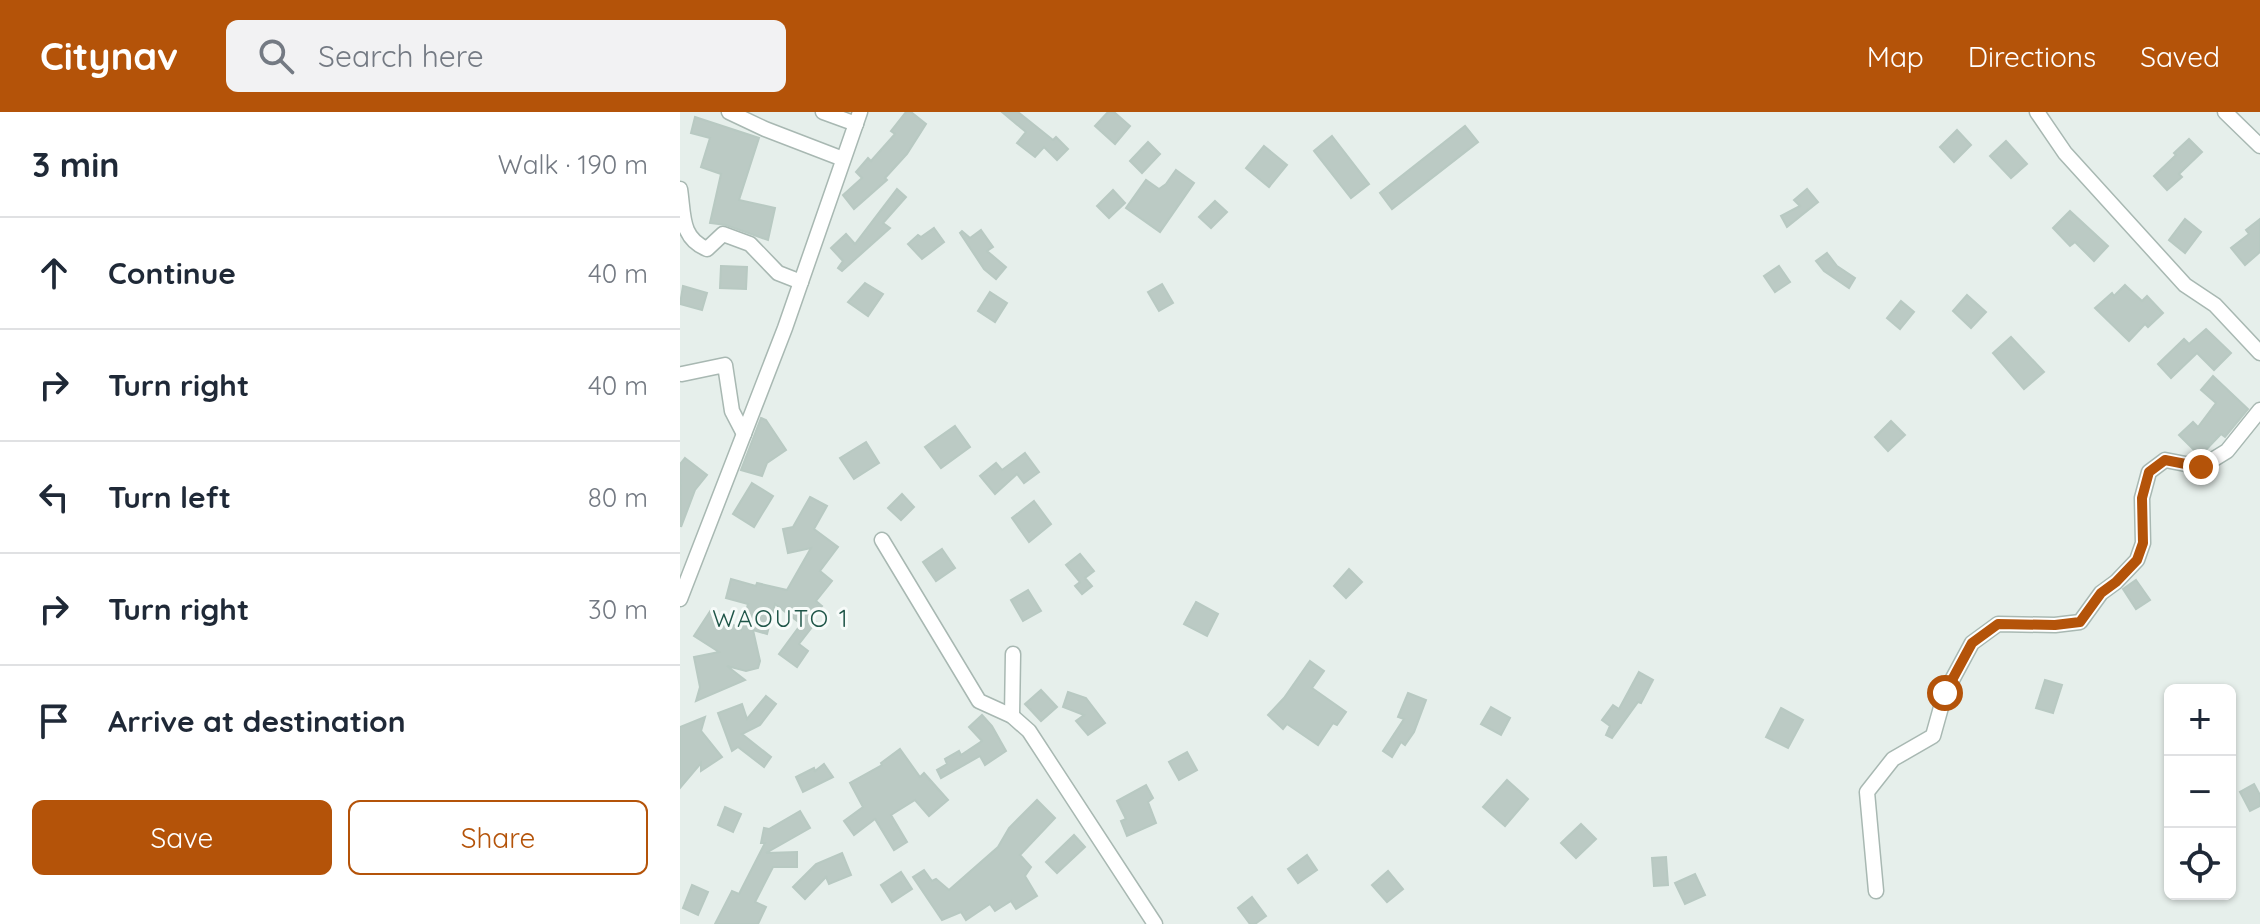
<!DOCTYPE html>
<html lang="en">
<head>
<meta charset="utf-8">
<style>
  body { margin:0; font-family:Quicksand,sans-serif; background:#f2f2f3; color:#1f2937 }
  .controls { position:absolute; right:24px; bottom:24px; display:grid; overflow:hidden; border-radius:12px; box-shadow:0 2px 6px #0004 }
  .controls button { width:72px; height:72px; display:grid; place-items:center; padding:0; border:0; border-bottom:2px solid #e0e1e3; background:#fff; color:#1f2937; font:40px sans-serif }
  .stop { position:absolute; width:24px; height:24px; margin:-18px; border:6px solid #b45309; border-radius:50%; background:#fff }
  .stop.end { background:#b45309; border-color:#fff; box-shadow:0 2px 8px #0008 }
  .list { margin:0; padding:0; list-style:none }
  h2 { display:flex; justify-content:space-between; align-items:center; height:104px; margin:0; padding:0 32px; font-size:34px }
  h2 small { font-size:26px; font-weight:400; color:#747a83 }
  .list li { display:grid; grid-template-columns:52px 1fr auto; gap:24px; align-items:center; box-sizing:border-box; height:112px; padding:0 32px; border-top:2px solid #e0e1e3 }
  .list b { display:block; font-size:30px; white-space:nowrap }
  .list em { font-size:26px; font-style:normal; color:#747a83 }
  .actions { display:flex; gap:16px; padding:24px 32px }
  .actions a { flex:1; padding:18px 0; border:2px solid #b45309; border-radius:12px; text-align:center; font-size:28px; color:#b45309 }
  .actions .main { background:#b45309; color:#fff }
  .icon { flex:none; width:44px; height:44px; fill:none; stroke:currentColor; stroke-width:2; stroke-linecap:round; stroke-linejoin:round }
  .map { position:relative; flex:none; width:1580px; height:812px; overflow:hidden }
  header { display:flex; align-items:center; gap:48px; box-sizing:border-box; height:112px; padding:0 40px; background:#b45309; color:#fff }
  header strong { font-size:38px }
  nav { display:flex; gap:44px; margin-inline-start:auto; font-size:28px }
  .search { width:560px; height:72px; background:#f2f2f3; display:flex; align-items:center; gap:20px; box-sizing:border-box; padding:0 28px; border-radius:12px; color:#747a83; font-size:30px }
  main { display:flex }
  aside { flex:1; background:#fff }
  .map>svg:first-child { display:block }
  .building { fill:#bbcac4; stroke:#b8c9c2; stroke-width:2 }
  .lines { fill:none; stroke-linecap:round; stroke-linejoin:round }
  .minor-casing { stroke:#a8b8b2; stroke-width:17 }
  .minor { stroke:#fff; stroke-width:14 }
  .route { stroke:#b45309; stroke-width:10 }
  .labels { text-anchor:middle; stroke-width:6; stroke-linejoin:round; paint-order:stroke }
  .neighbourhood-label { font-size:24px; letter-spacing:2px; fill:#1f5548; stroke:#f7fbf9 }
</style>
</head>
<body>
<header>
<strong>Citynav</strong>
<div class="search"><svg class="icon" aria-label="search" viewBox="0 0 24 24"><circle cx="10" cy="10" r="6"/><path d="M15 15l6 6"/></svg>Search here</div>
<nav><a>Map</a><a>Directions</a><a>Saved</a></nav>
</header>
<main>
<aside>
<h2>3 min<small>Walk · 190 m</small></h2>
<ul class="list">
<li><svg class="icon" aria-label="ahead" viewBox="0 0 24 24"><path d="M12 20V5M6 11l6-6 6 6"/></svg><div><b>Continue</b></div><em>40 m</em></li>
<li><svg class="icon" aria-label="right" viewBox="0 0 24 24"><path d="M7 20v-9h11M14 6l5 5-5 5"/></svg><div><b>Turn right</b></div><em>40 m</em></li>
<li><svg class="icon" aria-label="left" viewBox="0 0 24 24"><path d="M17 20v-9H6M10 6l-5 5 5 5"/></svg><div><b>Turn left</b></div><em>80 m</em></li>
<li><svg class="icon" aria-label="right" viewBox="0 0 24 24"><path d="M7 20v-9h11M14 6l5 5-5 5"/></svg><div><b>Turn right</b></div><em>30 m</em></li>
<li><svg class="icon" aria-label="arrive" viewBox="0 0 24 24"><path d="M6 21V4h12l-3 4 3 4H6"/></svg><div><b>Arrive at destination</b></div></li>
</ul>
<div class="actions"><a class="main">Save</a><a>Share</a></div>
</aside>
<div class="map">
<svg width="1580" height="812" viewBox="0 0 1580 812">
  <rect width="100%" height="100%" fill="#e6efeb"/>
  <g class="building">
    <polygon points="226,0 231,0 246,12 227,42 205,66 207,68 174,97 163,83 182,66 176,60 188,46 191,49 215,22 211,19"/>
    <polygon points="322,0 338,0 373,28 376,25 388,37 377,48 364,35 355,45 337,31 346,20"/>
    <polygon points="428,0 434,0 450,14 435,32 415,14"/>
    <polygon points="15,5 79,26 59,88 95,96 88,128 46,113 30,111 41,62 21,55 30,26 11,21"/>
    <polygon points="785,14 798,30 712,97 700,81"/>
    <polygon points="1277,18 1291,33 1274,50 1260,35"/>
    <polygon points="652,24 689,72 671,86 634,39"/>
    <polygon points="1509,27 1522,40 1499,62 1502,65 1487,78 1474,64 1496,43 1494,41"/>
    <polygon points="1326,29 1347,52 1331,66 1310,44"/>
    <polygon points="468,30 480,42 462,61 450,49"/>
    <polygon points="584,34 607,53 589,75 566,56"/>
    <polygon points="496,58 514,71 480,120 446,96 466,68 479,77 486,72"/>
    <polygon points="217,77 226,85 203,111 210,116 162,159 158,156 163,149 151,136 166,122 175,132"/>
    <polygon points="1127,77 1138,90 1107,115 1101,104 1120,94 1114,88"/>
    <polygon points="433,78 445,91 429,106 417,94"/>
    <polygon points="535,89 547,100 531,116 519,105"/>
    <polygon points="1390,99 1428,134 1414,149 1395,130 1390,134 1373,116"/>
    <polygon points="1505,107 1521,120 1505,141 1489,128"/>
    <polygon points="1580,107 1580,140 1565,153 1551,136 1569,122 1566,118"/>
    <polygon points="254,116 264,130 242,147 228,132 238,123 241,125"/>
    <polygon points="301,118 313,135 307,139 326,155 316,167 304,157 280,121 282,119 290,126"/>
    <polygon points="1147,141 1157,154 1175,166 1169,176 1144,159 1136,149"/>
    <polygon points="41,154 67,155 66,177 40,176"/>
    <polygon points="1099,154 1110,170 1095,180 1084,164"/>
    <polygon points="185,171 203,182 188,204 168,190"/>
    <polygon points="482,172 493,191 479,199 468,180"/>
    <polygon points="1445,173 1462,189 1467,184 1483,201 1468,215 1465,212 1449,229 1415,196 1432,181 1434,184"/>
    <polygon points="3,174 27,181 22,198 0,192"/>
    <polygon points="310,180 327,191 315,210 298,199"/>
    <polygon points="1287,183 1306,200 1291,216 1273,199"/>
    <polygon points="1221,189 1234,200 1220,217 1207,206"/>
    <polygon points="1526,217 1551,241 1534,258 1517,241 1491,266 1478,252 1504,227 1509,232"/>
    <polygon points="1331,225 1364,260 1344,277 1313,241"/>
    <polygon points="1533,264 1568,297 1545,325 1541,322 1520,344 1499,323 1513,310 1518,315 1536,291 1521,278"/>
    <polygon points="81,306 86,308 106,338 87,351 82,364 61,358"/>
    <polygon points="1211,309 1225,323 1208,339 1195,325"/>
    <polygon points="275,314 290,335 261,356 245,335"/>
    <polygon points="186,330 199,351 174,367 160,346"/>
    <polygon points="345,341 359,360 344,371 337,362 315,382 300,364 316,351 322,358"/>
    <polygon points="5,346 27,363 15,378 1,415 0,352"/>
    <polygon points="72,371 93,384 74,415 53,402"/>
    <polygon points="222,382 234,395 221,408 208,396"/>
    <polygon points="130,385 147,394 134,417 158,435 140,459 152,469 136,489 142,494 131,506 136,510 119,532 128,539 117,555 99,542 121,512 95,492 87,522 73,518 80,549 78,556 66,559 47,554 65,568 16,589 20,575 14,545 39,540 14,524 31,498 61,518 68,492 46,486 51,467 76,474 77,471 107,478 131,436 108,441 103,417 113,415"/>
    <polygon points="354,389 371,412 349,430 332,406"/>
    <polygon points="262,437 275,456 256,469 243,450"/>
    <polygon points="400,442 414,459 405,466 412,474 402,482 395,474 400,470 386,453"/>
    <polygon points="669,457 682,470 666,486 654,474"/>
    <polygon points="1456,468 1470,488 1456,497 1443,477"/>
    <polygon points="348,478 361,499 343,509 331,488"/>
    <polygon points="516,490 538,502 527,524 504,512"/>
    <polygon points="630,549 644,559 632,576 666,600 657,613 653,611 638,633 607,612 603,617 588,603 604,586"/>
    <polygon points="959,560 973,568 961,591 958,590 932,626 926,623 930,614 922,608 933,593 939,597"/>
    <polygon points="1365,568 1382,573 1373,601 1356,596"/>
    <polygon points="361,578 377,595 361,609 345,592"/>
    <polygon points="388,580 406,586 425,611 408,623 396,609 404,603 383,595"/>
    <polygon points="728,581 746,588 734,620 725,633 721,630 712,645 703,639 724,607 718,605"/>
    <polygon points="86,584 96,592 80,613 62,622 91,645 84,655 58,635 52,639 38,601 62,592 67,607"/>
    <polygon points="811,595 830,606 821,623 801,612"/>
    <polygon points="1101,596 1123,608 1108,636 1086,625"/>
    <polygon points="302,603 312,614 326,639 305,653 300,644 261,666 257,658 267,652 265,647 279,639 281,643 302,629 289,615"/>
    <polygon points="25,605 21,619 42,645 21,659 21,651 0,676 0,615"/>
    <polygon points="220,637 240,665 244,661 268,688 249,704 235,688 211,703 227,730 214,738 195,707 174,723 164,709 183,695 170,671 202,653 201,651"/>
    <polygon points="507,640 517,658 499,668 489,650"/>
    <polygon points="144,652 153,665 123,680 116,665 134,656 135,659"/>
    <polygon points="827,668 848,687 825,714 803,695"/>
    <polygon points="1574,672 1580,683 1580,694 1570,699 1560,680"/>
    <polygon points="466,673 473,686 468,690 476,711 447,724 441,709 446,707 437,689"/>
    <polygon points="357,688 375,706 340,743 351,755 345,764 357,784 336,797 331,789 315,799 310,792 286,808 281,800 262,808 233,765 244,758 252,769 256,767 269,778 318,735 329,716"/>
    <polygon points="45,695 61,702 53,720 38,713"/>
    <polygon points="120,699 130,716 86,741 117,740 117,755 93,755 75,790 86,795 78,812 35,812 52,779 59,782 85,731 81,731 84,716 89,717"/>
    <polygon points="901,712 916,727 896,746 881,731"/>
    <polygon points="394,723 405,735 377,761 366,750"/>
    <polygon points="162,741 171,763 149,772 146,765 125,787 113,775 136,752"/>
    <polygon points="627,743 637,758 618,771 608,757"/>
    <polygon points="986,745 988,773 974,774 972,746"/>
    <polygon points="708,759 723,777 707,790 692,773"/>
    <polygon points="221,760 232,777 212,790 201,773"/>
    <polygon points="1015,762 1025,783 1005,792 995,771"/>
    <polygon points="12,773 28,780 18,803 3,796"/>
    <polygon points="572,785 586,804 575,812 570,812 558,796"/>
  </g>
  <g class="lines">
    <g class="minor-casing">
      <g id="minor">
        <polyline points="49,0 85,17 163,47"/>
        <polyline points="143,0 176,12"/>
        <polyline points="1357,0 1385,41 1505,173 1535,193 1580,241"/>
        <polyline points="1545,0 1580,34"/>
        <path d="M0,77C4,102 0,126 27,137L43,122L70,132L98,161L121,170"/>
        <polyline points="2,262 45,253 52,299 64,322"/>
        <polyline points="202,428 299,589 332,604 349,619 475,812"/>
        <polyline points="0,487 105,216 180,0"/>
        <polyline points="332,604 333,542"/>
        <polyline points="1196,779 1187,680 1213,647 1253,624 1265,581 1292,531 1318,512 1375,513 1400,510 1421,481 1436,470 1457,448 1463,431 1462,386 1469,360 1485,348 1521,355 1547,339 1580,298"/>
      </g>
    </g>
    <use href="#minor" class="minor"/>
  </g>
  <g class="lines">
    <polyline class="route" points="1265,581 1292,531 1318,512 1375,513 1400,510 1421,481 1436,470 1457,448 1463,431 1462,386 1469,360 1485,348 1521,355"/>
  </g>
  <g class="labels">
    <g class="neighbourhood-label">
      <text x="101" y="515">WAOUTO 1</text>
    </g>
  </g>
</svg>
<div class="controls">
<button>+</button>
<button>−</button>
<button><svg class="icon" aria-label="locate" viewBox="0 0 24 24"><circle cx="12" cy="12" r="6"/><path d="M12 2v4M12 18v4M2 12h4M18 12h4"/></svg></button>
</div>
<div class="stop" style="left:1265px;top:581px"></div>
<div class="stop end" style="left:1521px;top:355px"></div>
</div>
</main>
</body>
</html>
